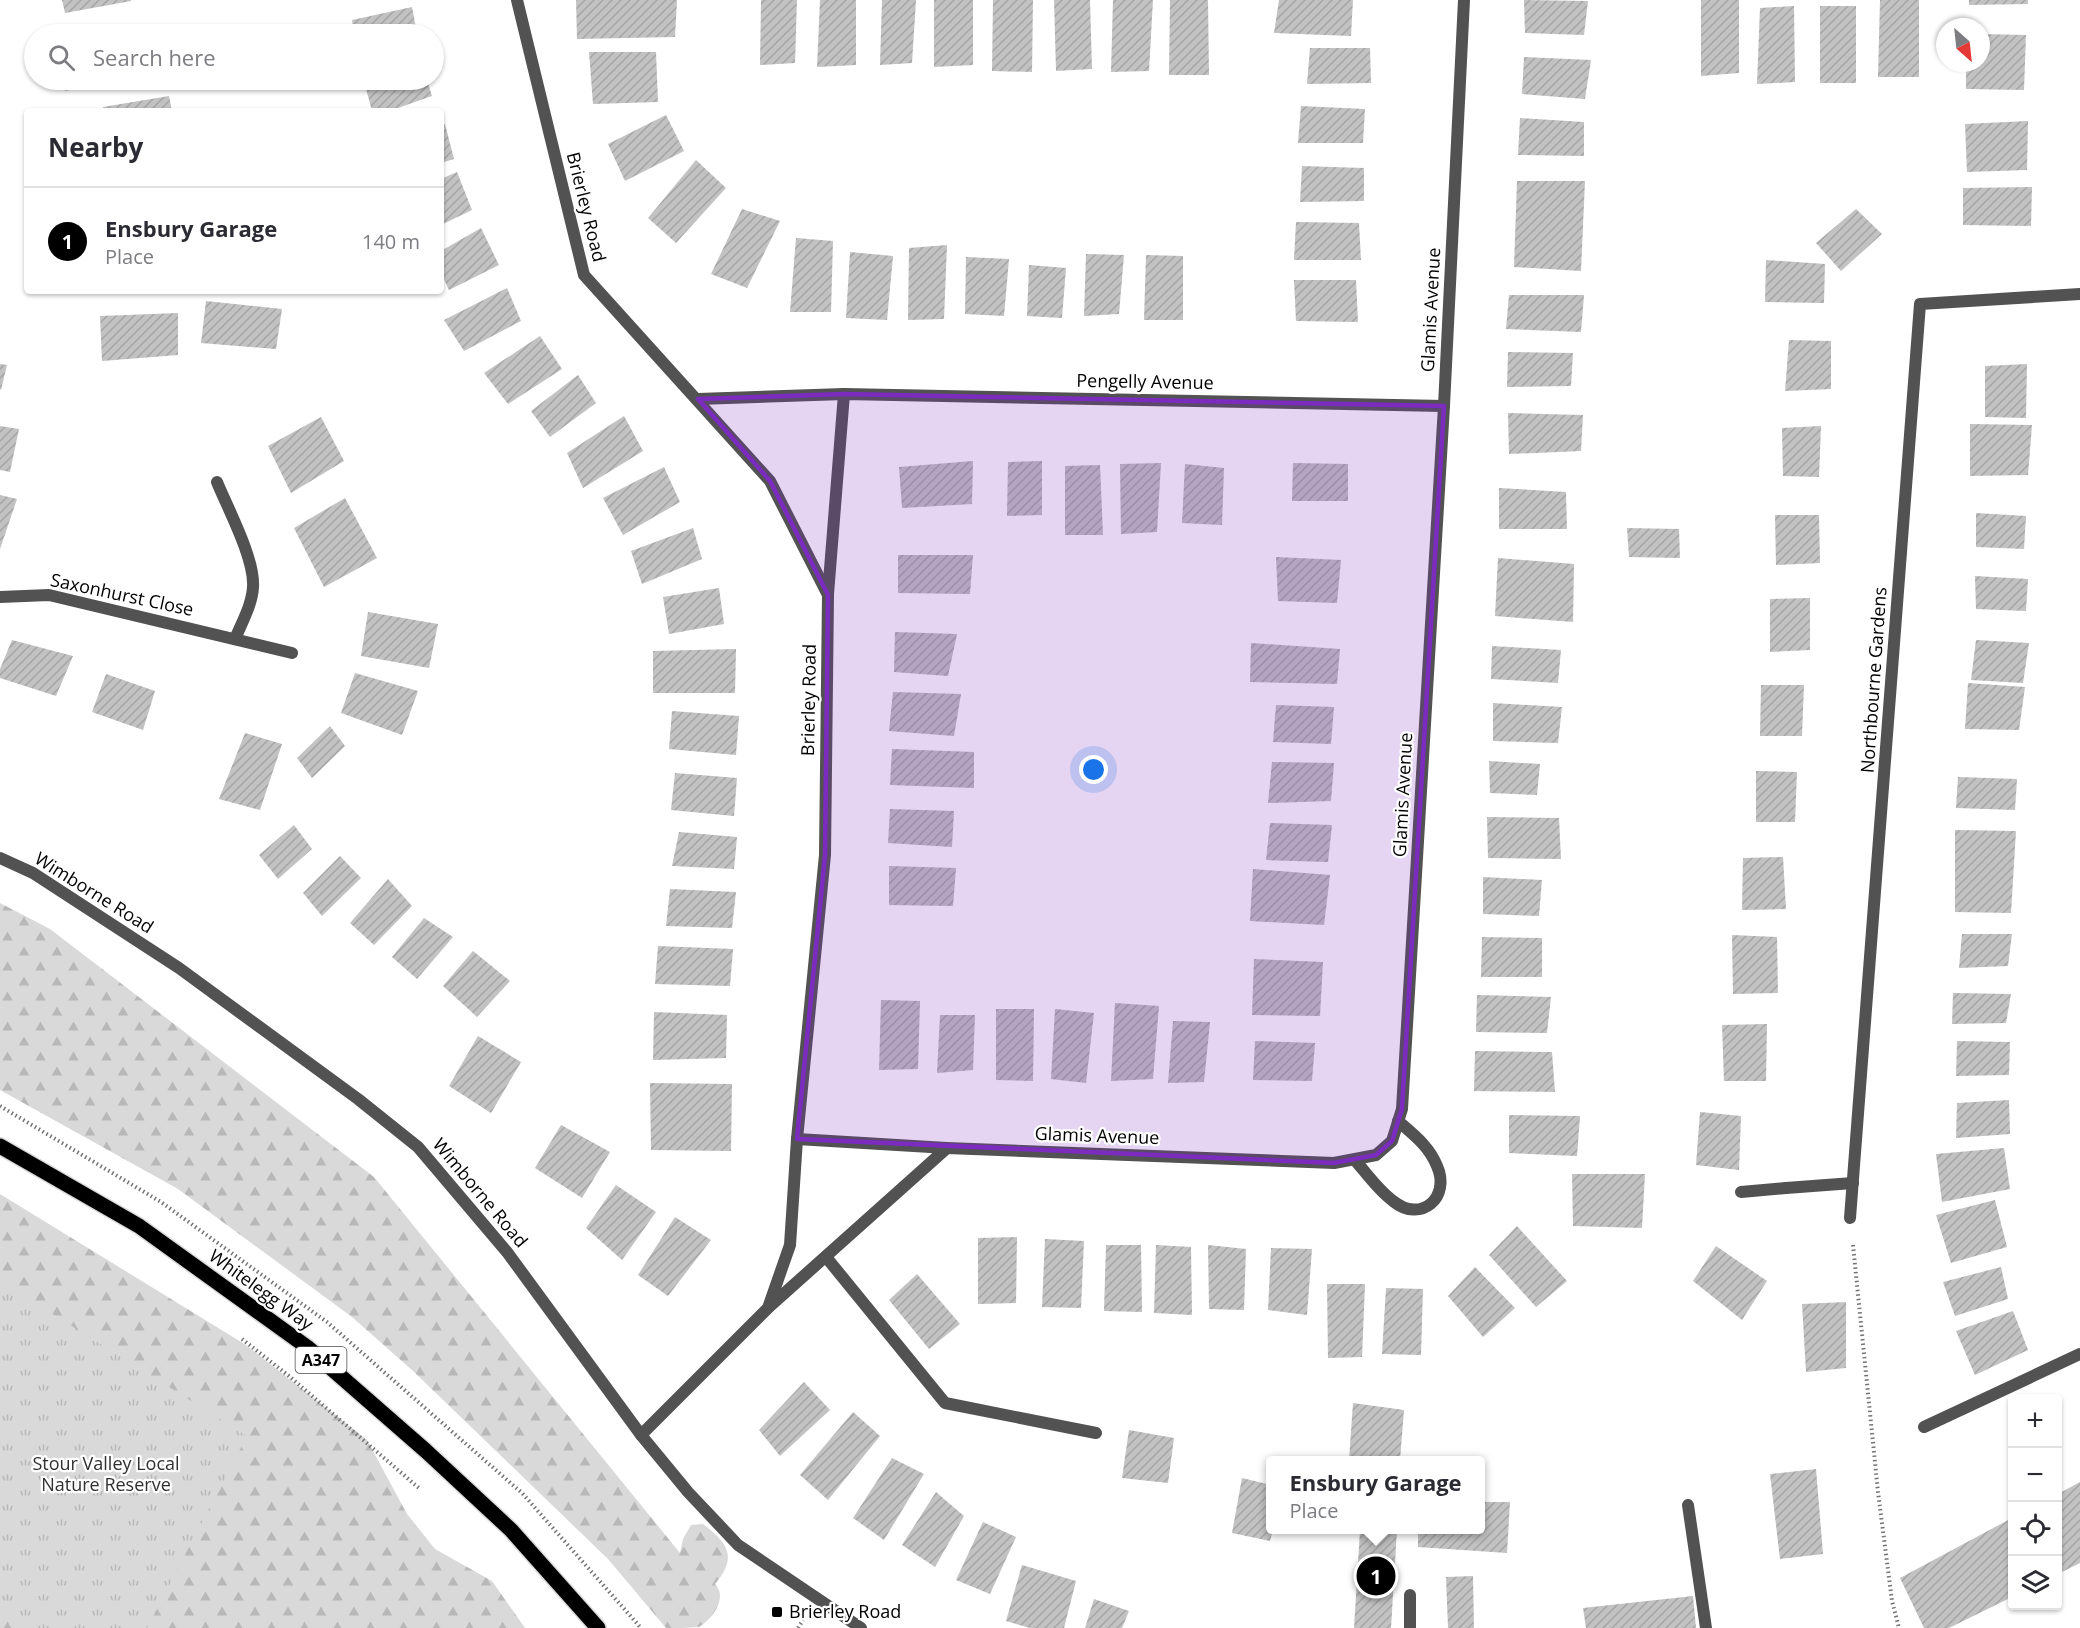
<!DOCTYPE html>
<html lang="en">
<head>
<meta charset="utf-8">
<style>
  body { margin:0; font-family:"Open Sans",sans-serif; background:#f2f2f3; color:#2b2b33 }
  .controls { position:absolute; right:18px; bottom:18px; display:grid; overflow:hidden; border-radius:6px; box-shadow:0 2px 4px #0004 }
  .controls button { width:54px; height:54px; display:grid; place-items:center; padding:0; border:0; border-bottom:2px solid #e1e1e2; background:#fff; color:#2b2b33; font:30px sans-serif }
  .compass { position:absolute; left:1936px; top:18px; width:54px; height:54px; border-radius:50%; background:#fff; box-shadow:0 2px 4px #0004; rotate:153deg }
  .you { position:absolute; left:1094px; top:770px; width:21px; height:21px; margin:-15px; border:4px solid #fff; border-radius:50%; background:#1a73e8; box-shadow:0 0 0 9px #1a73e833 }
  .badge { display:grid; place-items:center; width:39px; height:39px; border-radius:50%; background:#000; color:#fff; font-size:20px; font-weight:700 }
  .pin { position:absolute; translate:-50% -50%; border:3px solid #fff; box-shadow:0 2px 6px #0006 }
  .popup { position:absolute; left:1266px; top:1456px; width:219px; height:78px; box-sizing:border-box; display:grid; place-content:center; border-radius:6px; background:#fff; filter:drop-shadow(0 2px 4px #0005); font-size:20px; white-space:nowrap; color:#7c7c81 }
  .popup b { font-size:22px; color:#2b2b33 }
  .popup::after { content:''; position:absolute; left:50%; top:100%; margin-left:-12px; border:12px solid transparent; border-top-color:#fff }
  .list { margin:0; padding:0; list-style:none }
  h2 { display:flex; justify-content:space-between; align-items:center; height:78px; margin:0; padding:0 24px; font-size:26px }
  h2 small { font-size:20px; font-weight:400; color:#7c7c81 }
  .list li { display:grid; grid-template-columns:39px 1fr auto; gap:18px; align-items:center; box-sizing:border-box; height:108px; padding:0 24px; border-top:2px solid #e1e1e2 }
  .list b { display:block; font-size:22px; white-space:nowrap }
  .list p { margin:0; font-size:20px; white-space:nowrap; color:#7c7c81 }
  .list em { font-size:20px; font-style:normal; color:#7c7c81 }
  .icon { flex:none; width:33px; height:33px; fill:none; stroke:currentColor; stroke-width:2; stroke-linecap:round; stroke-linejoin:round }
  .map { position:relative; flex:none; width:2080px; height:1628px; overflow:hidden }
  .search { position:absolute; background:#fff; box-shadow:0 2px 4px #0004; left:24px; top:24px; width:420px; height:66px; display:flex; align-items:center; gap:15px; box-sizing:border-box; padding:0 21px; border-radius:33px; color:#7c7c81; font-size:22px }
  .panel { position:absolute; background:#fff; box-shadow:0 2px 4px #0004; left:24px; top:108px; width:420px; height:186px; border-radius:6px }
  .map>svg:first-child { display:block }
  .forest { fill:url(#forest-firs) }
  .park { fill:url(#park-tufts) }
  .building { fill:url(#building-hatch) }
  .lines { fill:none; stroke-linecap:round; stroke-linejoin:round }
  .primary-casing { stroke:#dbdbdb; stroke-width:18 }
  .path { stroke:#747474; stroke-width:4; stroke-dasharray:1.5 3; stroke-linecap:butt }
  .lane { stroke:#525252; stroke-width:12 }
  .street { stroke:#525252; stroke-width:12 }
  .primary { stroke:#000; stroke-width:15 }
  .marked { fill:#7b2cbf; fill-opacity:0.2; stroke:#7b2cbf; stroke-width:4.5; stroke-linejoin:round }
  .poi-dot { fill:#000; stroke:#fff; stroke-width:2 }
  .labels { text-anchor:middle; stroke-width:4.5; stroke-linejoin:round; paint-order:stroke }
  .shield { fill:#fff; stroke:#4c4c4c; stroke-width:1.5 }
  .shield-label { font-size:16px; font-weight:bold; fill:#000 }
  .street-label { font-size:18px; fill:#000; stroke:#fff }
  .park-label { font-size:18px; fill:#303030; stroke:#fff }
  .poi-label { font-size:18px; fill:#000; stroke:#fff; text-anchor:start }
</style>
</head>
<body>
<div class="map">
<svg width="2080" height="1628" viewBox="0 0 2080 1628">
  <defs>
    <pattern id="forest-firs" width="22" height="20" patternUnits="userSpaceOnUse" patternTransform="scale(1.5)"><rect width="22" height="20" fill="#d9d9d9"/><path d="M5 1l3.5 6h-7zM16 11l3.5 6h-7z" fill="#b8b8b8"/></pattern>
    <pattern id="park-tufts" width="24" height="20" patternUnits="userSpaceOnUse" patternTransform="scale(1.5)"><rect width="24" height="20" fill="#d9d9d9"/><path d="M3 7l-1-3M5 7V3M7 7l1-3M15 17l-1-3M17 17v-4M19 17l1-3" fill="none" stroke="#b8b8b8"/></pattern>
    <pattern id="building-hatch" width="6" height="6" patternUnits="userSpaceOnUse" patternTransform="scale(1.5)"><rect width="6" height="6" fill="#c2c2c2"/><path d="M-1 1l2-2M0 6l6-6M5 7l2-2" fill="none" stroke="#a5a5a5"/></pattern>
  </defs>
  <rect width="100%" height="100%" fill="#fff"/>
  <g class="forest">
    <path d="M0,903L50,929L374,1177L680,1553L683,1539L691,1525L703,1524C728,1543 738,1557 715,1584C728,1597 713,1619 699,1627C691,1628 675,1628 666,1628L608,1559L413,1371L352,1317L178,1189L0,1090Z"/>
    <polygon points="0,1194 246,1345 367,1440 407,1514 435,1549 492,1581 525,1628 0,1628"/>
  </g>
  <polygon class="park" points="0,1281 247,1436 147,1628 37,1628 0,1609"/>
  <g class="building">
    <polygon points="62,0 131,0 131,1 65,13"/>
    <polygon points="576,0 677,0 675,37 577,39"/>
    <polygon points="761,0 797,0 795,63 760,65"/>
    <polygon points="820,0 856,0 856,65 817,67"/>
    <polygon points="882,0 916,0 912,63 880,65"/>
    <polygon points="934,0 973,0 973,65 934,67"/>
    <polygon points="993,0 1033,0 1032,72 992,71"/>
    <polygon points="1054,0 1090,0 1092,69 1056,71"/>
    <polygon points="1113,0 1153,0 1149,71 1111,72"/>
    <polygon points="1170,0 1208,0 1209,75 1169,75"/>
    <polygon points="1279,0 1353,0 1351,36 1274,33"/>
    <polygon points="1524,0 1588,1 1584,35 1525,33"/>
    <polygon points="1701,0 1739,0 1739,73 1701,76"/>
    <polygon points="1880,0 1919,0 1919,77 1878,77"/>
    <polygon points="1969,0 2028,0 2028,4 1969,5"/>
    <polygon points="1794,6 1795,82 1757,84 1760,8"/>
    <rect x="1820" y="6" width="36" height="77"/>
    <polygon points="412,7 417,34 354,34 352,20"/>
    <polygon points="146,27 147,34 101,34 101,33"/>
    <polygon points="1981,34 2026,35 2024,90 1966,89 1966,63 1981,63"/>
    <polygon points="1310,48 1370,48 1371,83 1307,84"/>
    <polygon points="589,52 656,52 658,102 593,104"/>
    <polygon points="1524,57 1591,60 1585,99 1522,94"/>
    <polygon points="63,80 120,80 120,81 65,91"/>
    <polygon points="369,80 427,80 432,96 389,111 372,111 364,81"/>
    <polygon points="169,96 172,111 104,111 103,107"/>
    <polygon points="1301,106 1365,109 1363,143 1298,143"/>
    <polygon points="666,115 684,151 625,181 608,144"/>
    <polygon points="1520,118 1584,122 1584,156 1518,155"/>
    <polygon points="2028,121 2027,170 1967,172 1965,124"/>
    <polygon points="445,124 454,159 441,163 441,125"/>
    <polygon points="696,160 726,188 676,243 648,218"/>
    <polygon points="1302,166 1364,168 1364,201 1300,202"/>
    <polygon points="457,172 472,210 441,225 441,179"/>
    <polygon points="1517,181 1585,181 1581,271 1514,267"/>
    <polygon points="2032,187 2031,226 1963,225 1963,188"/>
    <polygon points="742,209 780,221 747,288 711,274"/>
    <polygon points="1856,209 1882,234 1841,271 1816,243"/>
    <polygon points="1296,222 1359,223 1361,260 1294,260"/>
    <polygon points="481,228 499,265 449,290 441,273 441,251"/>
    <polygon points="796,238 833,241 831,312 790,312"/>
    <polygon points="947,245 944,319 908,320 909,248"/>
    <polygon points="850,252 893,256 887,320 846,318"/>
    <polygon points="1086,254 1124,255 1119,314 1084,316"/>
    <polygon points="1146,255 1183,256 1183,320 1144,320"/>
    <polygon points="966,257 1009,259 1004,316 965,314"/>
    <polygon points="1766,260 1825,264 1824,303 1765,302"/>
    <polygon points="1029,265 1066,268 1062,318 1027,316"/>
    <polygon points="1294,280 1356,280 1358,322 1296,321"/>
    <polygon points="507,288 521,321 464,351 444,320"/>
    <polygon points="1509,295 1584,295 1581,332 1506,329"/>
    <polygon points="206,301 282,309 276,349 201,343"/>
    <polygon points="178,313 178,355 102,361 100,316"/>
    <polygon points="540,336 562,369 508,404 484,373"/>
    <polygon points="1789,340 1831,341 1831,389 1785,391"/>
    <polygon points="1508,352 1573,353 1571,386 1507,387"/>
    <polygon points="0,364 7,365 1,390 0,389"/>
    <polygon points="2027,364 2026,418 1985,417 1985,366"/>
    <polygon points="578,375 596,403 550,437 531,411"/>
    <polygon points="1508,413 1583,415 1581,451 1509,454"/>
    <polygon points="624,416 643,451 583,488 567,453"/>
    <polygon points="321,417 344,461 291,493 268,446"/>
    <polygon points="1970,424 2032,425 2028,475 1970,476"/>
    <polygon points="0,426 19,429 10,472 0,470"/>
    <polygon points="1821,426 1819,477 1783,476 1782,428"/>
    <polygon points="973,461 972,504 902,508 899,467"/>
    <polygon points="1042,461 1042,515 1007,516 1008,462"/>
    <polygon points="1161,463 1157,532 1121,534 1120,464"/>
    <polygon points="1293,463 1348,464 1348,501 1292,501"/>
    <polygon points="1185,464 1224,468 1222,525 1182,523"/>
    <polygon points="1100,465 1103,535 1065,535 1065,466"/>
    <polygon points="664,467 680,502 623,535 603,498"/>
    <polygon points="1499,488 1566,492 1567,529 1499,529"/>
    <polygon points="0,495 17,499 0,549"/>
    <polygon points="345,498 377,558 324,587 294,528"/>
    <polygon points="1976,513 2026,516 2024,549 1976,547"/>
    <polygon points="1775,515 1819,515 1820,563 1776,565"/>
    <polygon points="693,528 702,559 642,584 631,551"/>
    <polygon points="1627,528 1679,529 1680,558 1629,557"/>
    <polygon points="898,555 973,555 970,594 898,593"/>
    <polygon points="1276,557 1341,560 1337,603 1278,601"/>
    <polygon points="1498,558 1574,564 1573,622 1495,616"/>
    <polygon points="1975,576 2028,579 2026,611 1976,609"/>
    <polygon points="719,588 724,624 669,634 663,597"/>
    <polygon points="1810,598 1810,650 1770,652 1770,599"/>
    <polygon points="368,612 438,624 429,668 361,656"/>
    <polygon points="895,632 957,634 948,676 894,672"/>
    <polygon points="12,640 73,656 56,696 0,678 0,669"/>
    <polygon points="1976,640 2029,643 2023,683 1971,680"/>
    <polygon points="1251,643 1340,649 1337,684 1250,682"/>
    <polygon points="1492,646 1561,650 1558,683 1491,679"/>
    <polygon points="736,649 735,693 653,693 653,651"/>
    <polygon points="355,673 418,691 402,735 341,713"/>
    <polygon points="106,674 155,691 143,730 92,712"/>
    <polygon points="1968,683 2025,687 2019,730 1965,729"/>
    <polygon points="1761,685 1804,685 1802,736 1760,736"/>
    <polygon points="893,692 961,694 954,736 889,731"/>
    <polygon points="1493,703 1562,707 1558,743 1493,741"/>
    <polygon points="1276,705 1334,707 1331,744 1273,742"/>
    <polygon points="672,711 739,716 736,755 669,749"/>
    <polygon points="330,726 345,746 312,778 297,758"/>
    <polygon points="245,733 282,744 260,810 219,799"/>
    <polygon points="892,749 974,752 974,788 890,785"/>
    <polygon points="1489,761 1540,764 1537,795 1490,793"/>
    <polygon points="1272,762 1334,763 1331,801 1268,803"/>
    <polygon points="1756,771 1797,772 1795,822 1756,822"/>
    <polygon points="675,773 737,778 734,816 671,810"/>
    <polygon points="1958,777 2017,779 2015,810 1956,808"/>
    <polygon points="890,809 954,811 952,847 888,843"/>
    <polygon points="1487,817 1559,818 1561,859 1488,858"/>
    <polygon points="1270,823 1332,825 1328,862 1266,860"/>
    <polygon points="294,825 312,849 278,879 259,855"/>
    <polygon points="1955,830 2016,831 2011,913 1955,912"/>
    <polygon points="679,832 737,837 734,869 672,866"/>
    <polygon points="340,856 361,878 322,916 303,893"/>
    <polygon points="1783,857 1786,909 1742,910 1743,858"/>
    <polygon points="889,866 956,868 953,906 889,905"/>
    <polygon points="1253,869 1330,875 1324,925 1250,921"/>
    <polygon points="1483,877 1542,880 1539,916 1483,914"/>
    <polygon points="388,879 412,906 374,945 350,923"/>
    <polygon points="670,889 736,892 732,928 666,926"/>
    <polygon points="424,918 453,937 417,979 392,957"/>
    <polygon points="1962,934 2012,934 2008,966 1959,968"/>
    <polygon points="1732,935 1777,937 1778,993 1733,994"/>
    <polygon points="1482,937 1542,938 1542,977 1481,977"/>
    <polygon points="658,946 733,949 730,986 655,984"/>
    <polygon points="473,951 510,981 477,1017 443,986"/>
    <polygon points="1254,959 1323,962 1320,1016 1252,1015"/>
    <polygon points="1953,993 2011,994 2006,1023 1952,1024"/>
    <polygon points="1477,995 1551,997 1547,1033 1476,1032"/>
    <polygon points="881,1000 920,1001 918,1069 879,1070"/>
    <polygon points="1115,1003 1159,1006 1153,1079 1111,1081"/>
    <polygon points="996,1009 1034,1009 1033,1081 996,1080"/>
    <polygon points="1055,1009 1094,1013 1086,1083 1051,1079"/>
    <polygon points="654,1012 727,1015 726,1058 653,1060"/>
    <polygon points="940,1015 975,1015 973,1070 937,1073"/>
    <polygon points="1173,1021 1210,1022 1204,1082 1168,1083"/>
    <polygon points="1767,1024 1766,1081 1724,1081 1722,1025"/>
    <polygon points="478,1036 521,1062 491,1113 449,1086"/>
    <polygon points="1255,1041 1315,1043 1312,1081 1253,1080"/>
    <polygon points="1957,1041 2010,1042 2009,1075 1956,1076"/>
    <polygon points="1475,1051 1552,1052 1555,1092 1474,1091"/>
    <polygon points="650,1083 732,1084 731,1151 651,1150"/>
    <polygon points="2009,1100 2010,1134 1956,1138 1957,1103"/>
    <polygon points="1700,1112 1741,1116 1739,1170 1696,1165"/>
    <polygon points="1509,1115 1580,1116 1577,1156 1509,1153"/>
    <polygon points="561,1125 610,1152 582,1198 535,1168"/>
    <polygon points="2004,1148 2010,1189 1942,1202 1936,1154"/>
    <polygon points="1572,1174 1645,1174 1642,1228 1573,1226"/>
    <polygon points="616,1185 656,1212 622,1260 586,1228"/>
    <polygon points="1995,1200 2007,1247 1951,1263 1936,1215"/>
    <polygon points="675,1217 711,1240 668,1296 638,1275"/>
    <polygon points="1517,1226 1567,1281 1536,1307 1489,1255"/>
    <polygon points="1017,1237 1016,1303 978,1304 978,1238"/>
    <polygon points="1045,1239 1084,1241 1081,1308 1042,1307"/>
    <polygon points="1106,1245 1141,1245 1142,1312 1104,1311"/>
    <polygon points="1156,1245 1191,1247 1192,1315 1154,1313"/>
    <polygon points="1208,1245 1246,1249 1244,1310 1209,1309"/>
    <polygon points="1716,1246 1767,1281 1742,1320 1693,1281"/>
    <polygon points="1271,1248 1312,1249 1307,1315 1268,1310"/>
    <polygon points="1475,1267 1515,1308 1483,1337 1448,1296"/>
    <polygon points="2001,1267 2008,1299 1955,1316 1943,1282"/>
    <polygon points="917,1274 960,1324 929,1349 889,1300"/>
    <polygon points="1327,1284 1365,1284 1362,1357 1328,1358"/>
    <polygon points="1386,1288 1423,1289 1421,1355 1382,1354"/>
    <polygon points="1846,1302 1846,1368 1806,1372 1802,1304"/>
    <polygon points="2013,1311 2028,1350 1975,1375 1956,1331"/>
    <polygon points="804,1382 830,1410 780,1456 759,1430"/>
    <polygon points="1353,1403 1404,1410 1400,1460 1349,1460"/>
    <polygon points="853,1412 880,1436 828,1500 800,1475"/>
    <polygon points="1129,1430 1174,1438 1168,1483 1122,1478"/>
    <polygon points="892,1458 924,1474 884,1540 853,1518"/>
    <polygon points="1816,1469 1823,1554 1780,1559 1770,1474"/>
    <polygon points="1242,1478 1271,1485 1271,1530 1273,1530 1270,1541 1232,1533"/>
    <polygon points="2080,1482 2080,1563 2058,1574 2058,1494"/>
    <polygon points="936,1492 964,1516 935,1567 902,1545"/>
    <polygon points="1481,1502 1510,1502 1507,1553 1418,1547 1418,1530 1481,1530"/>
    <polygon points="2012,1518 2012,1597 1949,1628 1924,1628 1900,1578"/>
    <polygon points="983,1522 1016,1537 990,1594 956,1580"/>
    <polygon points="1360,1530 1397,1530 1391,1628 1354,1628"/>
    <polygon points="1022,1565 1076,1581 1064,1628 1030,1628 1006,1621"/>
    <polygon points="1473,1576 1474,1628 1448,1628 1446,1577"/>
    <polygon points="1693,1596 1696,1628 1586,1628 1583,1608"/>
    <polygon points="1094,1599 1129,1611 1122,1628 1085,1628"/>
  </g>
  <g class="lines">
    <g class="primary-casing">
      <polyline id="primary" points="0,1146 139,1226 307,1347 426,1451 511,1530 598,1628"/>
    </g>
    <g class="path">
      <polyline points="0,1106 161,1202 327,1322 522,1493 641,1628"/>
      <polyline points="1853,1245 1878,1492 1892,1601 1899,1628"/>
      <polyline points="242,1339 289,1376 420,1489"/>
      <polyline points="798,1628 803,1620"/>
    </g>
    <g class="lane">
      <polyline points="1741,1192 1786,1188"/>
      <polyline points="826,1257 945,1403 1096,1433"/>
      <polyline points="1924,1427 2080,1354"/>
      <polyline points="1688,1505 1706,1628"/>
      <polyline points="1410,1628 1410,1595"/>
    </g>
    <g class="street">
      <polyline points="517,0 584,275 770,481 828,595 825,855 797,1139 790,1245 768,1308 641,1435"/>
      <polyline points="698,399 844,394"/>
      <path d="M217,482C228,509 255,559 253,587C252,605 242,622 235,639"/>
      <polyline points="828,594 844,394 1444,406"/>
      <polyline points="0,597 49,595 292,653"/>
      <polyline points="0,858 33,873 179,968 358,1099 418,1147 507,1252 641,1435 688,1492 738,1545 861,1628"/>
      <polyline points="797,1139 947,1148 1334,1163 1376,1155 1392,1141 1402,1109 1444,406 1464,0"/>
      <path d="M1355,1160C1367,1174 1378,1190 1393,1201C1421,1224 1451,1197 1437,1166C1429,1146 1414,1135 1398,1121"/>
      <polyline points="1786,1188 1853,1183"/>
      <polyline points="1850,1218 1920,304 2080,294"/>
      <polyline points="769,1307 947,1148"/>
    </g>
    <use href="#primary" class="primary"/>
  </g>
  <path class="marked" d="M844,394L1444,406L1402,1109L1392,1141L1376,1155L1334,1163L797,1139L825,855L828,595L770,481L698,399Z"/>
  <rect class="poi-dot" x="771" y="1606" width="12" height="12" rx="3"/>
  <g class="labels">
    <rect class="shield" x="295.5" y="1347" width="51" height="26" rx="4.5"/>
    <g class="shield-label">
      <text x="321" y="1366">A347</text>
    </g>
    <g class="street-label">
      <text transform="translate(586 207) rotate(76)" y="6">Brierley Road</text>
      <text transform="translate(1431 310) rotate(-87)" y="6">Glamis Avenue</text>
      <text transform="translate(1145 382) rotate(1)" y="6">Pengelly Avenue</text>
      <text transform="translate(122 595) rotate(12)" y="6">Saxonhurst Close</text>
      <text transform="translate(1874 680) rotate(-86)" y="6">Northbourne Gardens</text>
      <text transform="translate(809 700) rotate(-89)" y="6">Brierley Road</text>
      <text transform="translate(1403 795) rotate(-87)" y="6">Glamis Avenue</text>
      <text transform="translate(94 893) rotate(32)" y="6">Wimborne Road</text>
      <text transform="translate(1097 1136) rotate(2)" y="6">Glamis Avenue</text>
      <text transform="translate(480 1193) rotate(50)" y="6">Wimborne Road</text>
      <text transform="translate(261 1290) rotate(36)" y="6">Whitelegg Way</text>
    </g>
    <g class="park-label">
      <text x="106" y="1470">Stour Valley Local<tspan x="106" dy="21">Nature Reserve</tspan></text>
    </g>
    <g class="poi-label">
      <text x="789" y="1618">Brierley Road</text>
    </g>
  </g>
</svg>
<div class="controls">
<button>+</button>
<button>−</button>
<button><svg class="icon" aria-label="locate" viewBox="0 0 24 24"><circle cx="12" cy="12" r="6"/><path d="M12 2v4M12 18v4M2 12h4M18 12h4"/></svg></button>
<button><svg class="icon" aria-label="layers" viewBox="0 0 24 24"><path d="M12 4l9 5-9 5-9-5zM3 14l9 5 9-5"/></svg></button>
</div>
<svg class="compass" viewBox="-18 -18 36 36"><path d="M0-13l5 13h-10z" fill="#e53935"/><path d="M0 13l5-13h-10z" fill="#7c7c81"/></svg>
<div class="you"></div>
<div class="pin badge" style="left:1376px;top:1576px">1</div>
<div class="popup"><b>Ensbury Garage</b>Place</div>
<div class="search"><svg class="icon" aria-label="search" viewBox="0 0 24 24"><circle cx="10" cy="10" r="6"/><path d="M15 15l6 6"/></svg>Search here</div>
<section class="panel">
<h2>Nearby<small></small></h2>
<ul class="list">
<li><span class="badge">1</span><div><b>Ensbury Garage</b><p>Place</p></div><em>140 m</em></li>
</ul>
</section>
</div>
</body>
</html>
